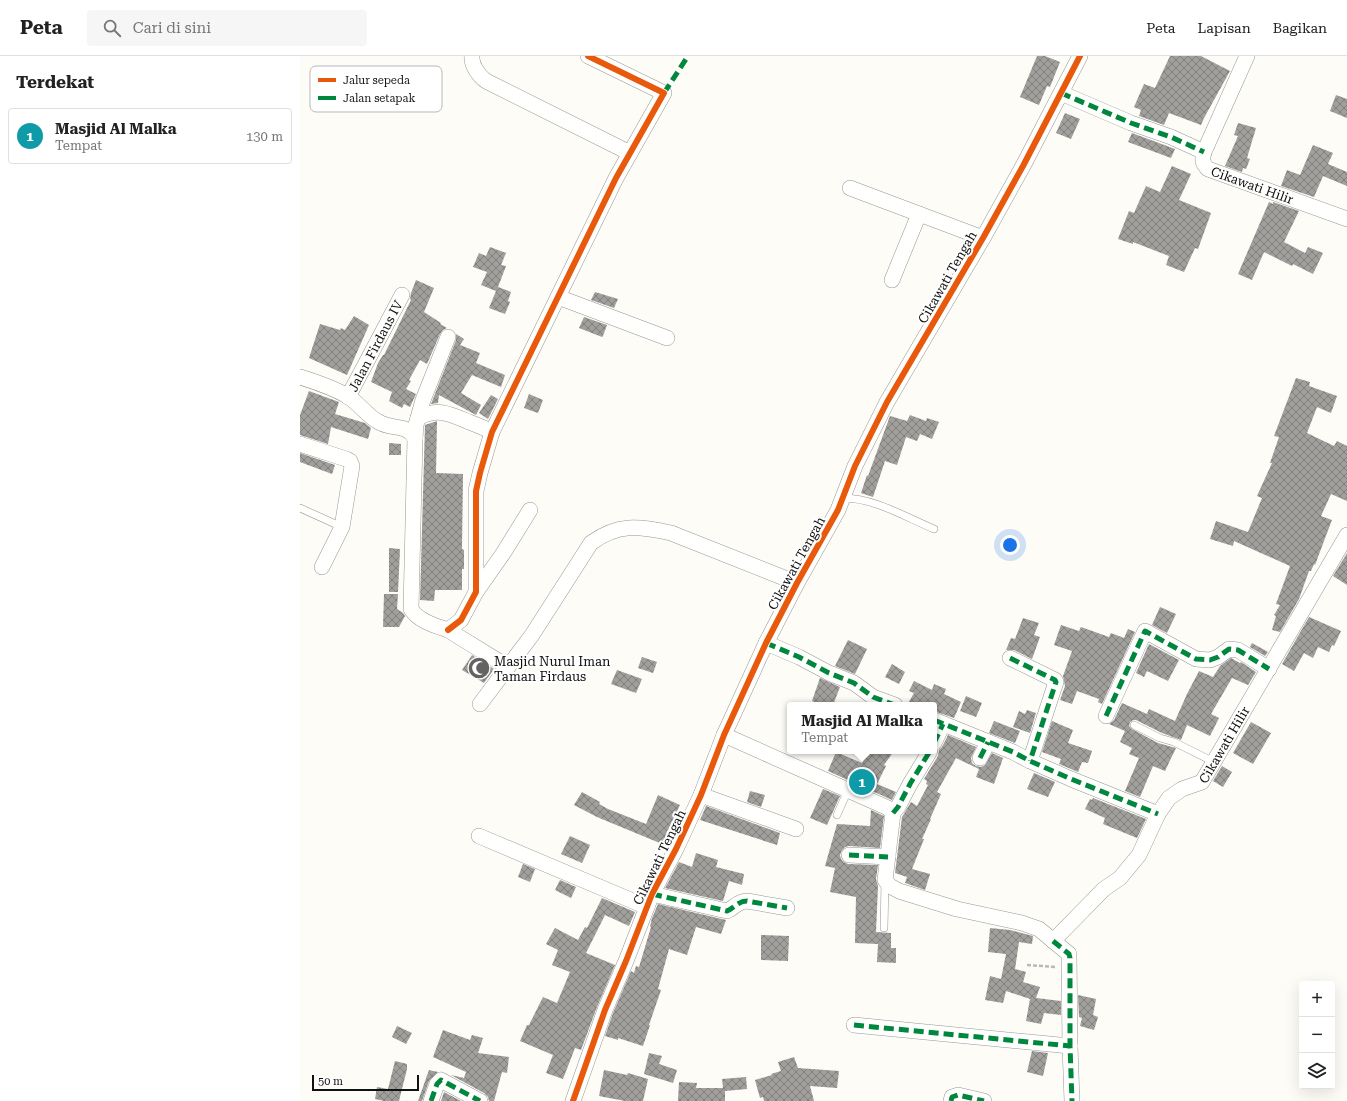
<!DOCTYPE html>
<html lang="id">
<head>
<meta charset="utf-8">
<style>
  body { margin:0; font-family:"Roboto Serif",serif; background:#f6f6f6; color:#222 }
  .controls { position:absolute; right:12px; bottom:12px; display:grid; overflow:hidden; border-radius:4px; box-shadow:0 4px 16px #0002 }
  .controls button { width:36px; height:36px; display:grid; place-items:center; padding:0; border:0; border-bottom:1px solid #e0e0e0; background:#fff; color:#222; font:20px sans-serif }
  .scale { position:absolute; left:12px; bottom:10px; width:107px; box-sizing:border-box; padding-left:4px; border:2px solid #111; border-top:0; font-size:11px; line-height:14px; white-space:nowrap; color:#111; -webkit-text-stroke:3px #fff; paint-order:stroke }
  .you { position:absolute; left:710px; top:489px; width:14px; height:14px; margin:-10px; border:3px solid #fff; border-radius:50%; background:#1a73e8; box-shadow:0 0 0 6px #1a73e833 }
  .badge { display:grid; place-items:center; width:26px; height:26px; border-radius:50%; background:#646362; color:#fff; font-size:13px; font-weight:700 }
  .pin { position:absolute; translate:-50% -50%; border:2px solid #fff; box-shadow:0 1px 4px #0006 }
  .popup { position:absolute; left:487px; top:646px; width:150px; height:52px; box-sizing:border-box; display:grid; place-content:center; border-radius:4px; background:#fff; filter:drop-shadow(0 1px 3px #0005); font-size:13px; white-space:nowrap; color:#767676 }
  .popup b { font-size:15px; color:#222 }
  .popup::after { content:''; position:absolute; left:50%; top:100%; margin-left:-8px; border:8px solid transparent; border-top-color:#fff }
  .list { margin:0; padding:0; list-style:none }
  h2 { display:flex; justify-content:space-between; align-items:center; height:52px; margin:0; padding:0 16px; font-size:17px }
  h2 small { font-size:13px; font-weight:400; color:#767676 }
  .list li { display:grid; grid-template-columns:26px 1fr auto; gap:12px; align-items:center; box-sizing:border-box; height:56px; margin:0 8px 8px; padding:0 8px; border:1px solid #e0e0e0; border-radius:4px }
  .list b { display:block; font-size:15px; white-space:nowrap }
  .list p { margin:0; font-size:13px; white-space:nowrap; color:#767676 }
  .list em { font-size:13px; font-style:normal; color:#767676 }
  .icon { flex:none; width:22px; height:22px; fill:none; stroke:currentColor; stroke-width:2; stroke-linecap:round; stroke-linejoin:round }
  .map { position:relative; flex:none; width:1047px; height:1045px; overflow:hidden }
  header { display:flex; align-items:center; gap:24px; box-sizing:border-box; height:56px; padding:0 20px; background:#fff; border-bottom:1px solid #e0e0e0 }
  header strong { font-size:19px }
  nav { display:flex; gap:22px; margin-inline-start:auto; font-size:14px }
  .search { width:280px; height:36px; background:#f6f6f6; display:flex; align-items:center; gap:10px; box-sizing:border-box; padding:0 14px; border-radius:4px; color:#767676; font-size:15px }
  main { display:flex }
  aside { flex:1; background:#fff }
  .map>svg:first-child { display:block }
  .building { fill:url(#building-cross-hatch) }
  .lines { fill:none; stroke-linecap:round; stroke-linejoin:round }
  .service-casing { stroke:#979795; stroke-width:8 }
  .minor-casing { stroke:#979795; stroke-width:16 }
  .path { stroke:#b9b9b8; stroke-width:2.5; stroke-dasharray:4 2; stroke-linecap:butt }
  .service { stroke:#fffffe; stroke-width:7 }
  .minor { stroke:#fffffe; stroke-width:15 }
  .quiet { stroke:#00873e; stroke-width:5; stroke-dasharray:10 5; stroke-linecap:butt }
  .cycleway-casing { stroke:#fff; stroke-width:8 }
  .cycleway { stroke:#e8590c; stroke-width:6 }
  .labels { text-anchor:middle; stroke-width:4; stroke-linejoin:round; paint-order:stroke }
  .street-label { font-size:13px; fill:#111; stroke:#fff }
  .poi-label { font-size:13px; fill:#111; stroke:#fff; text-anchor:start }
  .key { fill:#fff; stroke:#b8b8b8; stroke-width:1 }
  .key-label { font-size:11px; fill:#111 }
</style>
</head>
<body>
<header>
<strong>Peta</strong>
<div class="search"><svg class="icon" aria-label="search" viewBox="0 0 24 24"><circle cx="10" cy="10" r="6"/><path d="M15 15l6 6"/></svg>Cari di sini</div>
<nav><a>Peta</a><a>Lapisan</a><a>Bagikan</a></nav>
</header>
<main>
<aside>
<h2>Terdekat<small></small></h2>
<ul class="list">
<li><span class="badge" style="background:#0f9aa8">1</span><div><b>Masjid Al Malka</b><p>Tempat</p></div><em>130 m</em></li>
</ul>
</aside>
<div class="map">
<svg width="1047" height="1045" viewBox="0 0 1047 1045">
  <defs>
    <pattern id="building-cross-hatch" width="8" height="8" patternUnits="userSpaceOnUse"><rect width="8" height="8" fill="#a19f9c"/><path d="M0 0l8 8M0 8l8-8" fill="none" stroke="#82807e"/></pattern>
  </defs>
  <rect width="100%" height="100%" fill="#fdfcf7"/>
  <g class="building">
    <polygon points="737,0 745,0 760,6 750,31 747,30 739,49 720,41"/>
    <polygon points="870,0 901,0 930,15 904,62 901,69 869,57 864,69 839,60 841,54 834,51 844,28 855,32"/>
    <polygon points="1036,39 1047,43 1047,62 1030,55"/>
    <polygon points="765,57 780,63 771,83 756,77"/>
    <polygon points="938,67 956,72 947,102 950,103 946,113 943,112 942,116 925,110 938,80 934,79"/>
    <polygon points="832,77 875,93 871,102 828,86"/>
    <polygon points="1013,89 1033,97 1028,108 1047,116 1047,130 1023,120 1014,141 981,130 987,114 1000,119"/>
    <polygon points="872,110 891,118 879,144 911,157 898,193 895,192 884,216 866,209 869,200 833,186 833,188 818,183 829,155 834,157 846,130 860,136"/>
    <polygon points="969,146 973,148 973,146 999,155 984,186 1005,197 1008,191 1023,197 1013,218 993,208 992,210 964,196 952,224 938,218"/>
    <polygon points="190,191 206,197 201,209 206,210 198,231 211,236 208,245 210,246 205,258 189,252 196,235 181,229 187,216 173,211 179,197 186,200"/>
    <polygon points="116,224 134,232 124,256 141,267 140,268 147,272 143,274 140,278 127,308 120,304 109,324 111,325 106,333 116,338 110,351 104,348 102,352 89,345 92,336 71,326 78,307 83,299 84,299 111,244 110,243 111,237"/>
    <polygon points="295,236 318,243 314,252 291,244"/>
    <polygon points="54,260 69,269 47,319 9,302 20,268 40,274 41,272 45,274"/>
    <polygon points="284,261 307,269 303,280 302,281 279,272"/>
    <polygon points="156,278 164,283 160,289 180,297 176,307 205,319 201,331 172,319 161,337 181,349 176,359 139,339 138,347 131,348 156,284"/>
    <polygon points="996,322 1010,326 1009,330 1037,340 1031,357 1017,351 1007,377 1034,390 1037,385 1047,390 1047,445 1031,438 1021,460 1032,464 1027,477 1015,509 1014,508 1011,515 1009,515 999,543 980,576 972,574 976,560 974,559 980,549 976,548 990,510 934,485 933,490 910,483 916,465 948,476 962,442 957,440 972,407 970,407 979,381 974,380"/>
    <polygon points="9,335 39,346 35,358 65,367 71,372 68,383 31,371 28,388 0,379 0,359"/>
    <polygon points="229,338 243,344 238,357 224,352"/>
    <polygon points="191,339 198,343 188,363 179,357"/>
    <polygon points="610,359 626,365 627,362 639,366 632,383 620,378 617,385 606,381 597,409 585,405 573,441 561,437 567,419 568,420 590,360 607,365"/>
    <polygon points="137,365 136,417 163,418 162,493 164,494 164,513 162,513 162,534 135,534 134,545 120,544 125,369"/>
    <polygon points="89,387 101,388 101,399 89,399"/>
    <polygon points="0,397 35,409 32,418 0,406"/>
    <polygon points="89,492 100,493 98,536 89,536"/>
    <polygon points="1047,497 1047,529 1033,520"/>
    <polygon points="84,538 98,538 97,553 103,557 105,560 99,571 83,571"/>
    <polygon points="860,551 876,558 867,577 852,569"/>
    <polygon points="1009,561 1041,575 1034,590 1032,589 1029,596 1018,591 1013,602 1004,597 994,615 982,608"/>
    <polygon points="723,562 739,567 734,579 740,581 732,603 714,594 706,594 711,582 715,583"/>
    <polygon points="761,569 779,575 781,571 809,581 811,577 824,582 828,573 835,576 802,648 798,646 799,643 777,635 772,648 760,644 765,630 763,620 772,595 754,589"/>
    <polygon points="548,584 567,593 555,618 535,610"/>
    <polygon points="952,587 968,596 965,600 950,591"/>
    <polygon points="849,588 879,604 868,625 847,615 844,621 836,617"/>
    <polygon points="172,599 194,613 184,627 162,614"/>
    <polygon points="342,601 357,606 353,617 338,612"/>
    <polygon points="931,602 940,607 941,606 956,616 948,629 932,622 911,658 919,662 910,680 887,669 881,684 862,677 836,664 833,664 830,666 829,670 832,673 858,687 876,692 865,715 853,710 840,741 825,735 839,702 829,698 832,692 820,686 825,675 809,668 814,664 822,647 847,658 849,653 875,665 887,638 899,615 913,621 920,610"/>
    <polygon points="592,608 605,616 599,628 585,621"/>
    <polygon points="317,614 342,623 336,637 311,628"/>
    <polygon points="520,622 540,631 533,649 522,649 512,645"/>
    <polygon points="614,625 632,634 634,628 646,633 644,638 661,646 654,662 634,655 634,649 607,649 614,637 609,635"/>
    <polygon points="666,640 682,647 676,661 660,655"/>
    <polygon points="727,654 736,657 730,677 713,671 719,655 725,658"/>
    <polygon points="694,665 720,675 715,687 689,677"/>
    <polygon points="752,665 773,674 768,687 792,695 788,707 782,706 778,716 759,708 761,703 742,696"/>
    <polygon points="951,666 971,677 953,708 933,697"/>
    <polygon points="648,679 676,691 671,702 672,707 676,710 681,711 685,709 692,697 703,702 694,728 676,721 679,713 656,702 637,736 641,738 630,763 631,763 622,783 624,783 612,813 630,818 625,834 605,827 607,821 595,817 602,761 611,746 617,750 628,729 626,728 627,725 624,723 638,700 639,694 642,691"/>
    <polygon points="571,695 594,695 584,709 586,710 577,728 596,736 592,744 528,715 536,696 562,707 565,701 567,701"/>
    <polygon points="922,710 932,716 923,731 913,725"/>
    <polygon points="734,717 755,726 748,741 727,733"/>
    <polygon points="523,733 540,740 527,769 510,762"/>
    <polygon points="450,735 465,739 461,751 447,746"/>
    <polygon points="282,736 300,746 299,748 308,753 346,768 358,739 380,749 366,778 371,780 367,790 297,761 274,749"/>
    <polygon points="793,742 846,763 837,782 803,768 805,762 785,753 790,743 792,744"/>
    <polygon points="406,750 480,777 477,789 400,764"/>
    <polygon points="571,754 584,760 580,792 549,790 545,791 542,794 540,799 541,803 544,806 548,808 578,809 576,823 578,830 576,876 591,877 591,892 596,892 596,907 577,906 578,888 555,887 556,841 530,836 535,812 525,810 537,768 570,770"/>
    <polygon points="270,780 290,789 282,807 261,798"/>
    <polygon points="396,797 418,804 416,811 444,818 442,829 429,825 423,845 365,832 379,806 392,811"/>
    <polygon points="223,808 235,813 230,826 218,821"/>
    <polygon points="260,824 276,831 271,842 255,834"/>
    <polygon points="302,842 335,856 329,870 305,859 286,897 315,909 297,951 281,994 275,992 263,1023 246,1017 253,999 220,985 227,969 229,969 243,941 257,947 270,916 252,909 258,894 246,888 255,872 278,884 285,871 287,872"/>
    <polygon points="358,848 426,864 421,878 396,871 387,899 369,893 358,933 361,934 349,969 350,969 343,990 318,982 318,984 305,980 313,957 331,915 334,917 336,910 339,911 351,871 350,870 352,862"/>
    <polygon points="690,872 710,874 733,880 732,888 719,886 715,913 726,916 723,926 740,931 736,942 761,945 761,959 744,957 741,968 726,965 730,943 706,935 703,947 685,944 690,920 701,923 706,898 688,896"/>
    <polygon points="461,879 489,880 488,905 461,904"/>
    <polygon points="778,939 796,943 793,959 798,961 794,974 780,970 782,962 779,961"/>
    <polygon points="97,970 112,977 106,988 92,981"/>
    <polygon points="143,974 170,984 172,979 183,982 178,997 209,1001 207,1017 202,1016 194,1045 189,1045 188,1041 184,1037 151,1019 164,1022 166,1016 133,1001"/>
    <polygon points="732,995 748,997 743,1020 727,1016"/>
    <polygon points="349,997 362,1000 359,1008 377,1014 373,1027 344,1018"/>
    <polygon points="494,1001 498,1012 539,1015 537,1032 510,1030 514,1045 464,1045 463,1041 460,1042 455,1024 472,1019 471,1018 481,1015 478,1006"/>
    <polygon points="95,1005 107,1008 107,1013 99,1045 84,1045 75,1043 77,1031 88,1033"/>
    <polygon points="129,1014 138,1016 129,1025 122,1045 118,1045"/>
    <polygon points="304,1014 327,1019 328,1017 348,1023 343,1045 325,1045 299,1040"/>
    <polygon points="446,1021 447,1033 425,1035 425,1045 378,1045 379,1026 397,1027 396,1032 423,1032 422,1023"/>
    <polygon points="144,1036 161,1045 141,1045"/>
  </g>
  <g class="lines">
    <g class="service-casing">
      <g id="service">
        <path d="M543,442C575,442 605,461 634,473"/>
        <polyline points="0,452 42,471"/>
        <polyline points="834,669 860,682 874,686 914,706"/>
        <polyline points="537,759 548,734"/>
        <polyline points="584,872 585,826"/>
      </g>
    </g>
    <g class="minor-casing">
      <g id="minor">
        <path d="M172,0C171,9 179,20 186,25L330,97"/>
        <path id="s1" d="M947,0L904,96C902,104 902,107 908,113L1047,163"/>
        <polyline points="761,37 831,67 871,81 904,96"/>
        <polyline points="550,132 683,182"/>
        <polyline points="592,224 619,158"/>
        <polyline points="258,241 367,282"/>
        <path d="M0,321C16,326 34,332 49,341C59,348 67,359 77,365C92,375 105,366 115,382"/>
        <path id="s2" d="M48,341L102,239"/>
        <polyline points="118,362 123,344 148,281"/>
        <path d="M192,376C185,372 177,369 169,366C150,358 138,351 118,362L116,369L115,382L111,553C118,565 136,570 148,574L208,611"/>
        <polyline points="0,388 46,403 50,405 52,410 42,471 22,511"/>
        <polyline points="176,536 204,496 230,454"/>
        <polyline points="148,574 161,564 176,536 176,435 180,417 192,376 316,122 364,37 288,0"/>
        <polyline points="466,587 499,601 529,617 554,627 573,641 595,649"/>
        <polyline points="710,602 755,624 756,626 730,705"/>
        <path d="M180,648L232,579L291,487C318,467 339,470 371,477L497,527"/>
        <polyline points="806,660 845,575 896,603 910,604 918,601 929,593 938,594 969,613"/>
        <polyline points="634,664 713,696 730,705 771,723 858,758"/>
        <polyline points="424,679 588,752 593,757 585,824 590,830 599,835 657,853 722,867 739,873 769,898 770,990 772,1045"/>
        <polyline points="634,687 643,668"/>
        <polyline points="680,702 688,686"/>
        <polyline points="401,739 496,773"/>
        <polyline points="593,757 598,751 610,728 630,695"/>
        <polyline points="179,780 347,851"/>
        <polyline points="549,799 588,801"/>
        <path d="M352,838L427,855C434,852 438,845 447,845L487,852"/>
        <path id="s3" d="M753,885L804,833L820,822L839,799L858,758L869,742L882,733L902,726L1047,479"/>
        <polyline points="554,969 770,990"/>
        <polyline points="131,1045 137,1028 141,1024 180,1045"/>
        <polyline points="273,1045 305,954 326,905 352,838 376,793 401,739 424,679 466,587 497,527 538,454 555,410 587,346 683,182 723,110 780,0"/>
        <polyline points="651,1045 652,1041 658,1039 684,1045"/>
      </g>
    </g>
    <polyline class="path" points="727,909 756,911"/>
    <use href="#service" class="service"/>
    <use href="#minor" class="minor"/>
    <g class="quiet">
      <polyline points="364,37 388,0"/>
      <polyline points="761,37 831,67 871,81 904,96"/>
      <polyline points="466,587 499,601 529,617 554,627 573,641 595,649"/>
      <polyline points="710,602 755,624 756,626 730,705"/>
      <polyline points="806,660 845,575 896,603 910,604 918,601 929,593 938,594 969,613"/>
      <polyline points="634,664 713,696 730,705 771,723 858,758"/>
      <polyline points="634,687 643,668"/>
      <polyline points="680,702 688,686"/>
      <polyline points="593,757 598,751 610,728 630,695"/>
      <polyline points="549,799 588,801"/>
      <path d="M352,838L427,855C434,852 438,845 447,845L487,852"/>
      <polyline points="753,885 769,898 770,902 770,990 772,1045"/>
      <polyline points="554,969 770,990"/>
      <polyline points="131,1045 137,1028 141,1024 180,1045"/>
      <polyline points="651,1045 652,1041 658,1039 684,1045"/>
    </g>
    <g class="cycleway-casing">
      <g id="cycleway">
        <polyline points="148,574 161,564 176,536 176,435 180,417 192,376 316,122 364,37 288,0"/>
        <polyline points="273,1045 305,954 326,905 352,838 376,793 401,739 424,679 466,587 497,527 538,454 555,410 587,346 683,182 723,110 780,0"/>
      </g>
    </g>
    <use href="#cycleway" class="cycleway"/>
  </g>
  <defs>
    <g id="mosque-disc" transform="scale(1.15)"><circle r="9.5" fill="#646362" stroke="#fff"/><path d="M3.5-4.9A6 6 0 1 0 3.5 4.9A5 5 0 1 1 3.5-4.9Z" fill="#fff"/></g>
  </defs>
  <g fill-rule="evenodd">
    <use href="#mosque-disc" x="179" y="612"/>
  </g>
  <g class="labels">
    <g class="street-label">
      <text dy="5" stroke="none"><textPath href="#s1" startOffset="171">Cikawati Hilir</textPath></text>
      <text transform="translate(647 221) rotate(-60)" y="5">Cikawati Tengah</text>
      <text dy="5" stroke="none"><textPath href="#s2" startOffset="58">Jalan Firdaus IV</textPath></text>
      <text transform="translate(496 507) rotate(-61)" y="5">Cikawati Tengah</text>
      <text dy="5" stroke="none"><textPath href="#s3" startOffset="267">Cikawati Hilir</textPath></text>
      <text transform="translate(359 801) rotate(-64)" y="5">Cikawati Tengah</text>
    </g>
    <g class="poi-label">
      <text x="194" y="610">Masjid Nurul Iman<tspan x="194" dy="15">Taman Firdaus</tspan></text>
    </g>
  </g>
  <rect x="10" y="10" width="132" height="46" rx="6" class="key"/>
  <rect x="18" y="22" width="18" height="4" fill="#e8590c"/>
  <rect x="18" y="40" width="18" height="4" fill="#00873e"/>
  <g class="key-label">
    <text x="43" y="28">Jalur sepeda</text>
    <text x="43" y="46">Jalan setapak</text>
  </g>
</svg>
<div class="controls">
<button>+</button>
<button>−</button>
<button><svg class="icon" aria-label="layers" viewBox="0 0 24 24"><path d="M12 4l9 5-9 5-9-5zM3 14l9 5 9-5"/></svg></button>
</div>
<div class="scale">50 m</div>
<div class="you"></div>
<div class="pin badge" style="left:562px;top:726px;background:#0f9aa8">1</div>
<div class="popup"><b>Masjid Al Malka</b>Tempat</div>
</div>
</main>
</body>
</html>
